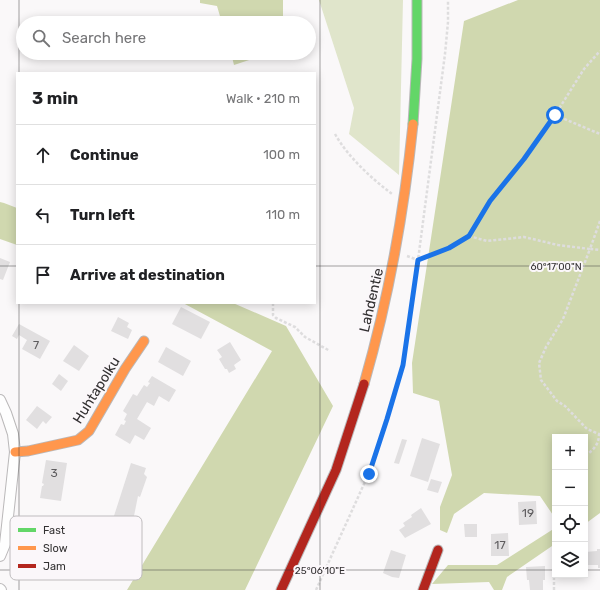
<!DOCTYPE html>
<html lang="en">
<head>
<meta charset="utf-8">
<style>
  body { margin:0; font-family:Rubik,sans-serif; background:#f6f6f6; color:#202124 }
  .controls { position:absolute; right:12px; bottom:12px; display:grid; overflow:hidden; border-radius:0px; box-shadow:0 2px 10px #0003 }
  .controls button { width:36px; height:36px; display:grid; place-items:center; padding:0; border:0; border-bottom:1px solid #e0e0e0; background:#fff; color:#202124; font:20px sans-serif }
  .stop { position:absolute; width:12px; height:12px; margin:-9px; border:3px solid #1a73e8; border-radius:50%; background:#fff }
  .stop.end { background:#1a73e8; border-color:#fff; box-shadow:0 1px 4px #0008 }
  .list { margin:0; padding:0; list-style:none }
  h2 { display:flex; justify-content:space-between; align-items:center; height:52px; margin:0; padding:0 16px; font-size:17px }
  h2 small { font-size:13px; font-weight:400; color:#757577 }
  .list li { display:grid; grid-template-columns:26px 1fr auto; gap:12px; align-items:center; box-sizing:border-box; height:60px; padding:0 16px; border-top:1px solid #e0e0e0 }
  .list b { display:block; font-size:15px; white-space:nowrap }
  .list em { font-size:13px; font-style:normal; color:#757577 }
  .icon { flex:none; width:22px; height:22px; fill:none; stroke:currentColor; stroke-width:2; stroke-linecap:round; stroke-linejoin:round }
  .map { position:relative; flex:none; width:600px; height:590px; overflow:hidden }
  .search { position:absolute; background:#fff; box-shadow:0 2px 10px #0003; left:16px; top:16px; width:300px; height:44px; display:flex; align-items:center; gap:10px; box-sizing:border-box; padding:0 14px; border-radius:22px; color:#757577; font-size:15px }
  .panel { position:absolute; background:#fff; box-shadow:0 2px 10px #0003; left:16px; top:72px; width:300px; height:232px; border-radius:0px }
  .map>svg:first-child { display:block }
  .green { fill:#e0e5cb }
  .forest { fill:#d0d8af }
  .building { fill:#e1dfe0 }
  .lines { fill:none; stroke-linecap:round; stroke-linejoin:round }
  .street-casing { stroke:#bab8b9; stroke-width:12 }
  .fast-casing { stroke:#bab8b9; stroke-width:11 }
  .slow-casing { stroke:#bab8b9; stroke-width:11 }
  .jam-casing { stroke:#bab8b9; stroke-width:11 }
  .path { stroke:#deddde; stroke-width:2.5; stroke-dasharray:3 2; stroke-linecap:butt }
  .street { stroke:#fefefe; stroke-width:10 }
  .fast { stroke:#63d668; stroke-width:9 }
  .slow { stroke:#ff974d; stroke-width:9 }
  .jam { stroke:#b3261e; stroke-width:9 }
  .route { stroke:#1a73e8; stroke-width:5 }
  .ticks { fill:none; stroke:#333132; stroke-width:1; stroke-opacity:0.45 }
  .labels { text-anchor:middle; stroke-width:4; stroke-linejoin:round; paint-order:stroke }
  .number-label { font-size:12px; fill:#5e5c5e }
  .street-label { font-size:14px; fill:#333132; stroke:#fbf7fa }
  .key { fill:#fbf7fa; stroke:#bfbcbe; stroke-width:1 }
  .key-label { font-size:11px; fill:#333132 }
  .ticks-label { font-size:10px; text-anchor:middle; fill:#333132; stroke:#fbf7fa; stroke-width:4; stroke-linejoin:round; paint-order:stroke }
</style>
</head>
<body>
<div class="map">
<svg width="600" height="590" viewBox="0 0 600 590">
  <rect width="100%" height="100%" fill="#faf8f9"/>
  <polygon class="green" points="319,0 403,0 399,175 349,134 354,108"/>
  <g class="forest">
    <polygon points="200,0 283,0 283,23 222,23 217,6 200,3"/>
    <polygon points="518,0 600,0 600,513 585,524 585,437 555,437 555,518 540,496 484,493 454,514 447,533 440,530 440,507 452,475 439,401 413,393 412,363 464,21"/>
    <polygon points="231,53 270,53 234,65"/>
    <polygon points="0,202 4,203 17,208 17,245 0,239"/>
    <polygon points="183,303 233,303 286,326 333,406 245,590 127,590 272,351"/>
    <polygon points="555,528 555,544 507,577 502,590 494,590 489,582 432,584 448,565 497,565"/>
  </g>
  <g class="building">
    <polygon points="0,258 10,262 3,280 0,279"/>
    <polygon points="181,307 210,322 201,339 172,324"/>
    <polygon points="118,317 129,323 127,327 132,330 128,339 111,331"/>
    <polygon points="19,324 50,341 40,359 22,349 27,340 19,335 17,339 12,336"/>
    <polygon points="230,342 241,360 234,365 236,369 229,373 227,369 225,369 219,359 222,357 217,350"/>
    <polygon points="74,345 89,356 79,371 63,361"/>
    <polygon points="166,347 191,361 183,376 158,362"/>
    <polygon points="59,374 68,381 61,391 52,384"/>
    <polygon points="152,376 176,390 169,402 159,396 154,406 147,402 137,419 151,428 144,440 135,435 130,444 115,435 121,424 124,425 126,421 124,420 127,414 123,411 133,394 137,396 144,385 147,387 150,383 148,382"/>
    <polygon points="37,406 52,417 46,424 43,421 37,429 26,420"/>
    <polygon points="422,438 440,444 428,482 410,476"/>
    <polygon points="402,439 407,440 399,464 394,463"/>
    <polygon points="46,460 67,463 61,501 40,498 42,486 43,486 44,484 42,483"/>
    <polygon points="131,463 146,468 144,474 147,477 140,497 138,496 134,516 130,516 128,523 113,519"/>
    <polygon points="431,479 442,482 438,493 427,490"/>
    <polygon points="536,501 537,524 519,525 518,502"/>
    <polygon points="421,508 431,524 405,538 399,530 405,526 403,523 412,517 411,515"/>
    <polygon points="464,524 477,524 477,537 465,537"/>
    <polygon points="508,533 509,556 491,556 491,534"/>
    <polygon points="597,549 600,549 600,568 598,568 598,565 585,565 585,552 597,551"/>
    <polygon points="391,550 406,555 399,578 392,577 383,573"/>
    <polygon points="545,566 545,580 543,580 543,590 530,590 529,580 527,580 526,567"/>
  </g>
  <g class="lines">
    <g class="street-casing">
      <g id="street">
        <polyline points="0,400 6,413 13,434 15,452 5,544 0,556"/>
        <polyline points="0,589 1,590"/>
      </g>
    </g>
    <g class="fast-casing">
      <polyline id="fast" points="413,124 417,59 417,0"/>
    </g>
    <g class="slow-casing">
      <g id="slow">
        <path d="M364,384C389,297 404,213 413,124"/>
        <polyline points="15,452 28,451 78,440 89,431 125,369 144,341"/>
      </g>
    </g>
    <g class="jam-casing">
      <g id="jam">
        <polyline points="281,590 336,470 364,384"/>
        <polyline points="423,590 438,550"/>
      </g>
    </g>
    <g class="path">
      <polyline points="555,115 600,134"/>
      <path d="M335,134C348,157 371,178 392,194"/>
      <polyline points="600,221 590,249 600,250"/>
      <path d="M469,236L487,241L524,237L558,245L590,249L563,319L546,347L539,363L541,380L557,401L565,406L587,429L599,434C599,445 593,450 585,456"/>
      <polyline points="407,256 418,260 449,248 469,236 491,201 523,159 555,115 584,69 600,51"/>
      <polyline points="273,303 273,315 276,318 295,327 305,337 330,351"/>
      <polyline points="316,590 369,473 387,419 403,365 418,260 445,54 448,22 448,0"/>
      <polyline points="554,590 554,553 555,552"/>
    </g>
    <use href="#street" class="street"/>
    <use href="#fast" class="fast"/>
    <use href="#slow" class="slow"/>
    <use href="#jam" class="jam"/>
  </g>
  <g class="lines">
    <polyline class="route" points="369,474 387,419 403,365 418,260 449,248 469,236 490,201 524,159 555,115"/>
  </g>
  <path class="ticks" d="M19,0V73M320,0V590M0,266H17M315,266H600M19,303V590M0,570H555M585,570H600"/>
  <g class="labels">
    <g class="number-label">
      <text x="36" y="349">7</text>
      <text x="54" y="477">3</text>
      <text x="528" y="517">19</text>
      <text x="500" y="549">17</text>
    </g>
    <g class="street-label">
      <text transform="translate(371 300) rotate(-77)" y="5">Lahdentie</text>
      <text transform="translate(96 390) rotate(-58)" y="5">Huhtapolku</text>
    </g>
  </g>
  <rect x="10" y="516" width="132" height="64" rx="6" class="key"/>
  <rect x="18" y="528" width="18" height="4" fill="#63d668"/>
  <rect x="18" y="546" width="18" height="4" fill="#ff974d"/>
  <rect x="18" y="564" width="18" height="4" fill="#b3261e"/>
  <g class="key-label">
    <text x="43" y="534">Fast</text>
    <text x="43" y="552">Slow</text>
    <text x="43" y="570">Jam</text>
  </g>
  <g class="ticks-label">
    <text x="556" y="270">60°17'00"N</text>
    <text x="320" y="574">25°06'10"E</text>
  </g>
</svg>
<div class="controls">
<button>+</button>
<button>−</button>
<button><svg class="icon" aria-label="locate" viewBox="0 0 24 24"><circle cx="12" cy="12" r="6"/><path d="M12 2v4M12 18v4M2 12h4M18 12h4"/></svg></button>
<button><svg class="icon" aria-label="layers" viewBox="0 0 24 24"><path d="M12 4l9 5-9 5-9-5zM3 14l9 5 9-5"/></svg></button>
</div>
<div class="stop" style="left:555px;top:115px"></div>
<div class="stop end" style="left:369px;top:474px"></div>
<div class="search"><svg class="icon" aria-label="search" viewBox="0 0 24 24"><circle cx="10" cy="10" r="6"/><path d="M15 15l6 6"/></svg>Search here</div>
<section class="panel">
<h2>3 min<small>Walk · 210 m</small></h2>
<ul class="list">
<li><svg class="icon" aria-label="ahead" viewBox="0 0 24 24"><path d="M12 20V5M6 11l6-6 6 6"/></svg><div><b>Continue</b></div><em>100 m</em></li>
<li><svg class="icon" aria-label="left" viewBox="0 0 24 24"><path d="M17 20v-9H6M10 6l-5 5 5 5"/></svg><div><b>Turn left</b></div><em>110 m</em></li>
<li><svg class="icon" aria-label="arrive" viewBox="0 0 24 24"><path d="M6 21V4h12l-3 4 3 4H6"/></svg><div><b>Arrive at destination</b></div></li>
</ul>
</section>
</div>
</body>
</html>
